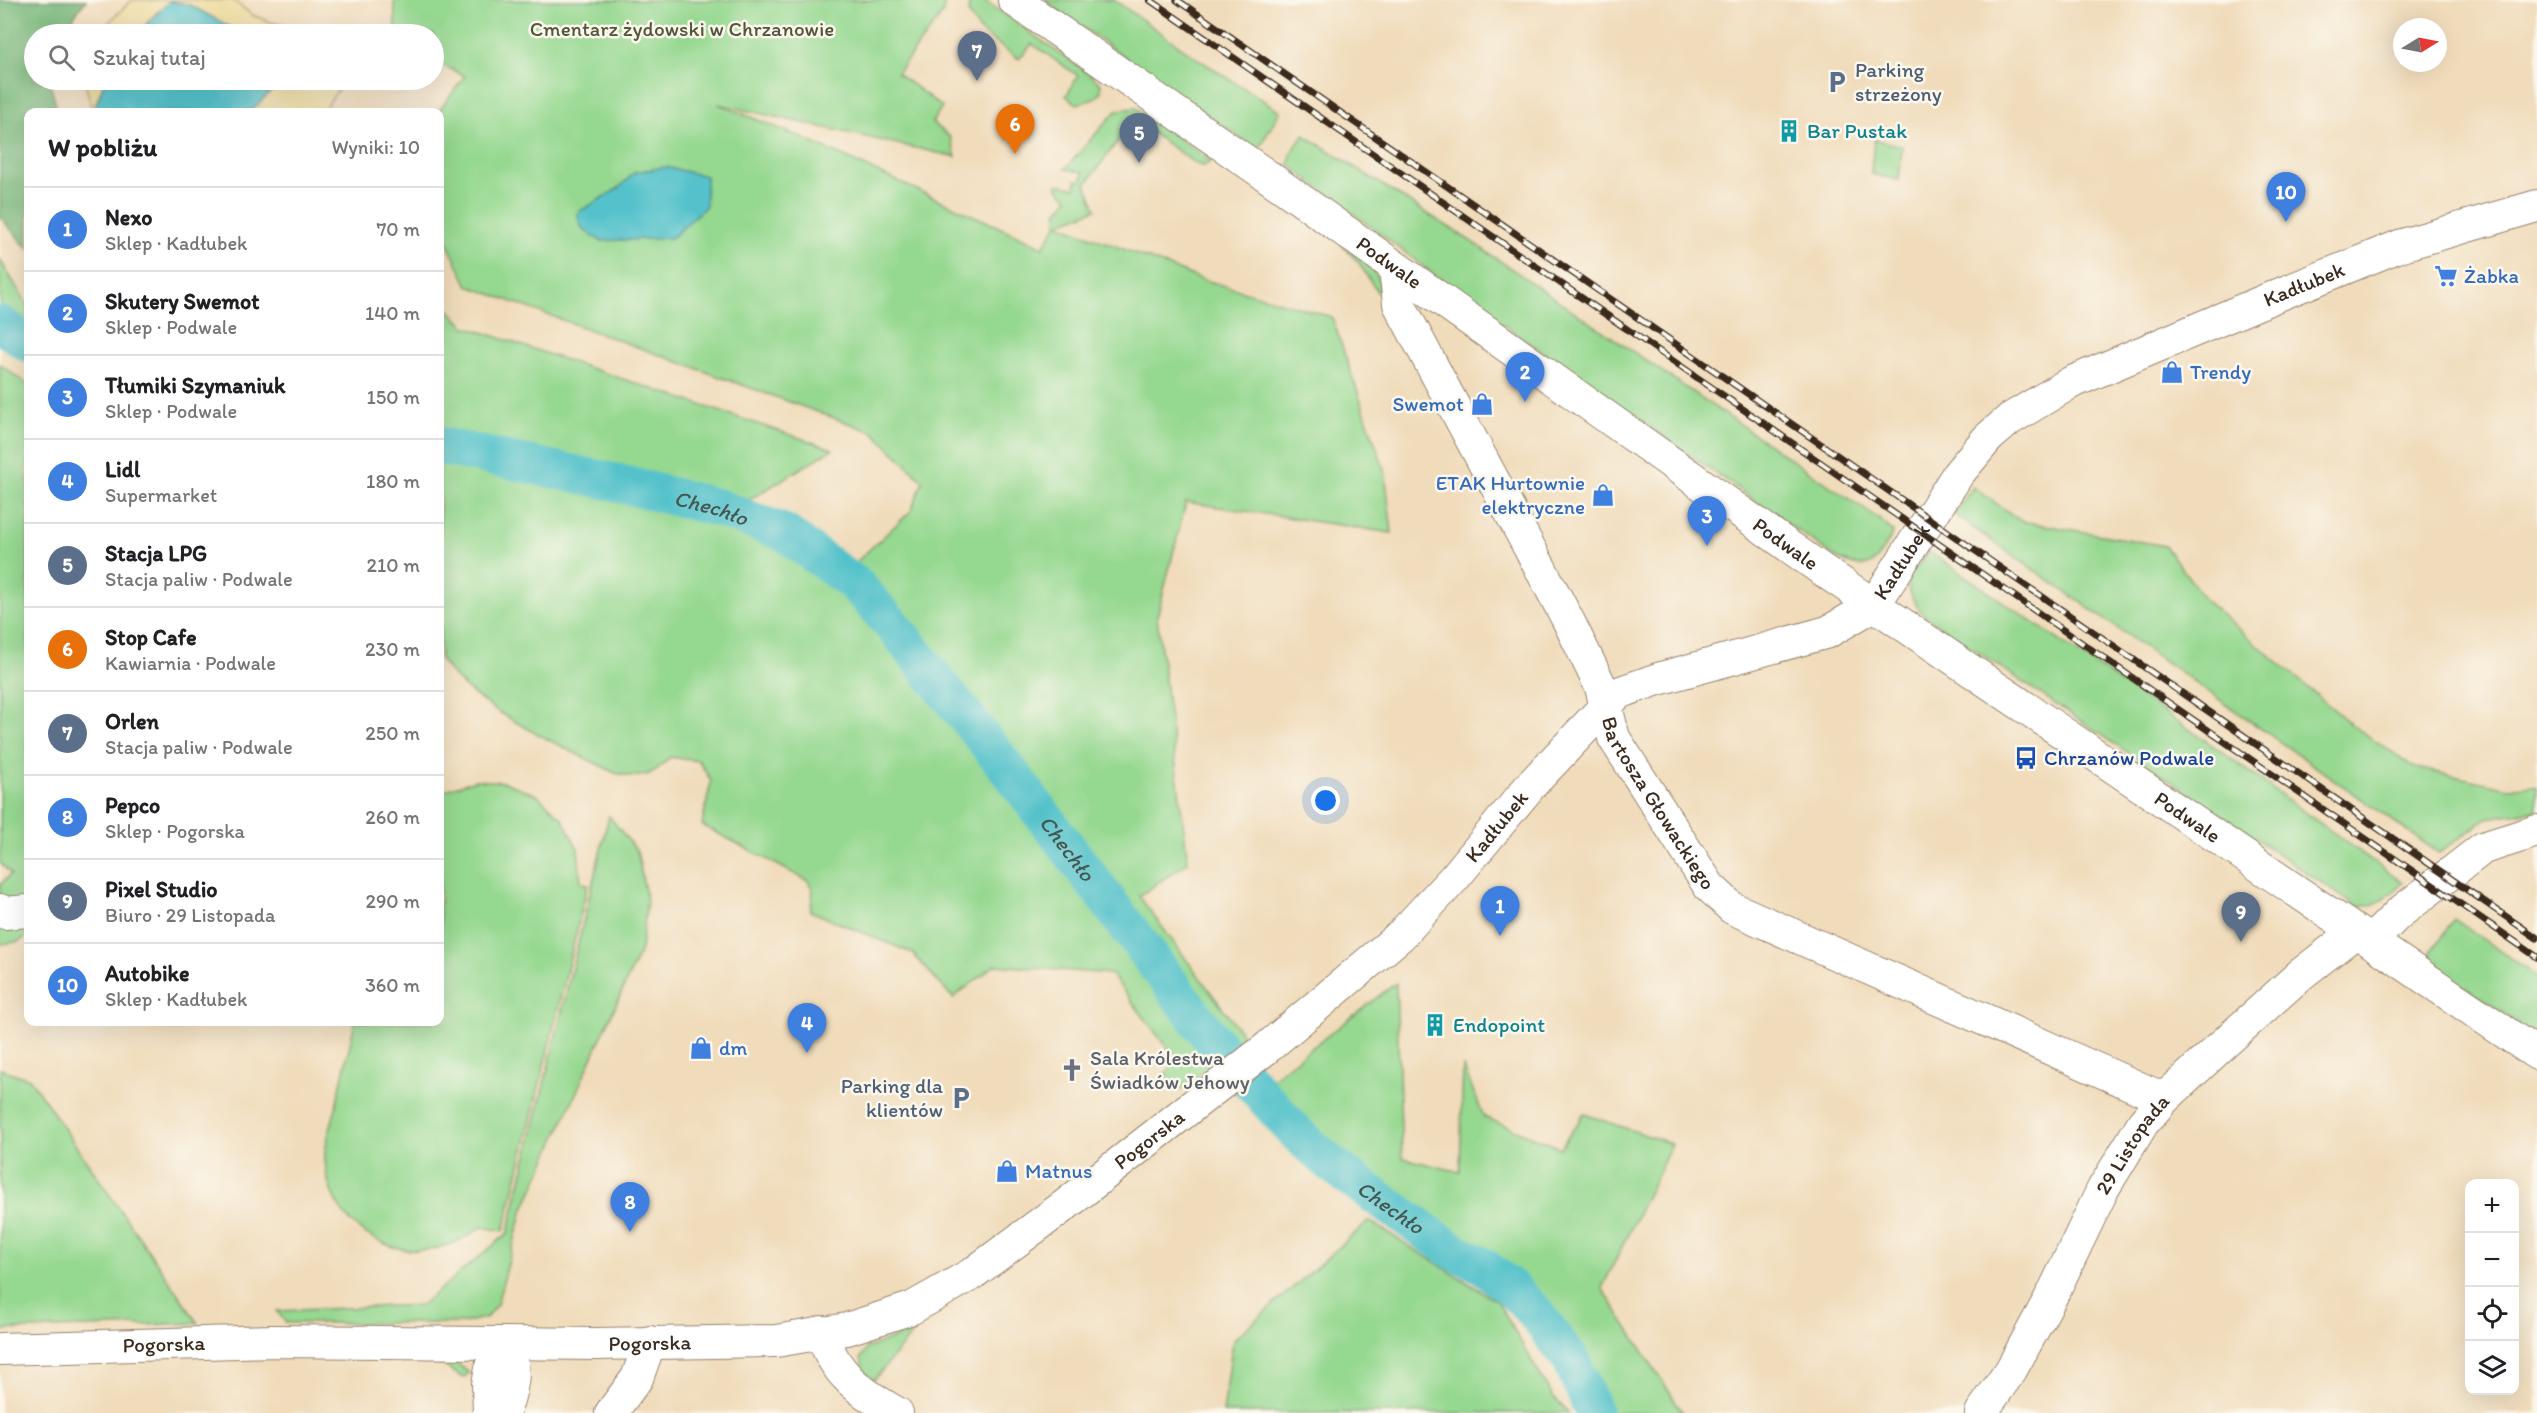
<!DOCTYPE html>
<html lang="pl">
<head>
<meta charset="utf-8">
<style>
  body { margin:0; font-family:Itim,sans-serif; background:#f2f2f2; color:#202124 }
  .controls { position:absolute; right:18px; bottom:18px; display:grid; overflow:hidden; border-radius:12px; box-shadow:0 6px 24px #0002 }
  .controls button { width:54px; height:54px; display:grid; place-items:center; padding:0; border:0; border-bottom:2px solid #e0e0e0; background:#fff; color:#202124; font:30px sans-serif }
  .compass { position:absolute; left:2393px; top:18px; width:54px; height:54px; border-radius:50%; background:#fff; box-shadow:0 6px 24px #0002; rotate:80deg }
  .you { position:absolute; left:1326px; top:801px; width:21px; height:21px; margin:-15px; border:4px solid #fff; border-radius:50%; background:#1a73e8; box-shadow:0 0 0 9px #1a73e833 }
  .badge { display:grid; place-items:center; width:39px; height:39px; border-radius:50%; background:#d1495b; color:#fff; font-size:20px; font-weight:700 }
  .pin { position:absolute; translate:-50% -50px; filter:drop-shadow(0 2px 3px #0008) }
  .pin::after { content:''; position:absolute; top:32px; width:21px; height:18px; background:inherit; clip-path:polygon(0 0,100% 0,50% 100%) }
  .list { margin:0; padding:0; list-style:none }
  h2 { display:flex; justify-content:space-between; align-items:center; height:78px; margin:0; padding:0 24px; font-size:26px }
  h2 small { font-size:20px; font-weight:400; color:#757577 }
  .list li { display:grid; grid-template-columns:39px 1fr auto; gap:18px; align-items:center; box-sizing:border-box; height:84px; padding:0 24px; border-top:2px solid #e0e0e0 }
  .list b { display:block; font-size:22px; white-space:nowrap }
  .list p { margin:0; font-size:20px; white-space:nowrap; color:#757577 }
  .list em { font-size:20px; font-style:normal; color:#757577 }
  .icon { flex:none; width:33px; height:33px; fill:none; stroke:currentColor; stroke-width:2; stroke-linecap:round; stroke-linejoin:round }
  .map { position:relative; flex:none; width:2537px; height:1413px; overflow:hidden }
  .search { position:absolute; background:#fff; box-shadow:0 6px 24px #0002; left:24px; top:24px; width:420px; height:66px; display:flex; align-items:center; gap:15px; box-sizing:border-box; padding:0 21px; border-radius:33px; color:#757577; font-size:22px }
  .panel { position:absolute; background:#fff; box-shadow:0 6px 24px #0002; left:24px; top:108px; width:420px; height:918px; border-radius:12px }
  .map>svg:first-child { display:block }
  .green { fill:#95d890; stroke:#688157; stroke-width:1.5 }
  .forest { fill:#78b87a; stroke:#5a714c; stroke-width:1.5 }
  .sand { fill:#eeda9e; stroke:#94825e; stroke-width:1.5 }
  .water { fill:#55c2cb; stroke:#487674; stroke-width:1.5 }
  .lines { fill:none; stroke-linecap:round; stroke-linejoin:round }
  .river { stroke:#55c2cb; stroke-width:38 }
  .minor-casing { stroke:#96826c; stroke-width:34 }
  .minor { stroke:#fff; stroke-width:32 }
  .rail-casing { stroke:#3b2a1e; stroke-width:7 }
  .rail { stroke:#fbf7ec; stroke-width:4.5; stroke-dasharray:14; stroke-linecap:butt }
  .labels { text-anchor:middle; stroke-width:5; stroke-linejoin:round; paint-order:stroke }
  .park-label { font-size:21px; fill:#52563a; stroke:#fbf7ec }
  .service-label { font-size:21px; fill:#4e5e75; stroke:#fbf7ec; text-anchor:start }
  .culture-label { font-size:21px; fill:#0d838f; stroke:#fbf7ec; text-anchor:start }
  .street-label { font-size:21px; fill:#3b2a1e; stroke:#fbf7ec }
  .shop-label { font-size:21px; fill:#366cbe; stroke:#fbf7ec; text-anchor:start }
  .transit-label { font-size:21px; fill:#164399; stroke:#fbf7ec; text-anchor:start }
  .worship-label { font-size:21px; fill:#5b616d; stroke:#fbf7ec; text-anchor:start }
  .water-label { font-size:22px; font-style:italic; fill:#435852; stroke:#fbf7ec }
</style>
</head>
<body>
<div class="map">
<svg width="2537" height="1413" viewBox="0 0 2537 1413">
  <rect width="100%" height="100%" fill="#fbf7ec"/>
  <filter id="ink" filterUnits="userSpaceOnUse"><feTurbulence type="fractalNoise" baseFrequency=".0167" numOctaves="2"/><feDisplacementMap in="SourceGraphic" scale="12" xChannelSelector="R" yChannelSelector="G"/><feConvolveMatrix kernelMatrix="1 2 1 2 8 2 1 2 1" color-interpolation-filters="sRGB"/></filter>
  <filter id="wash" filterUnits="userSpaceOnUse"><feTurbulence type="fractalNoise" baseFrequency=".008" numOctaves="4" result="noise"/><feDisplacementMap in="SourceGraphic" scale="24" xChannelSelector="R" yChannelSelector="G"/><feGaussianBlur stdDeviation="1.35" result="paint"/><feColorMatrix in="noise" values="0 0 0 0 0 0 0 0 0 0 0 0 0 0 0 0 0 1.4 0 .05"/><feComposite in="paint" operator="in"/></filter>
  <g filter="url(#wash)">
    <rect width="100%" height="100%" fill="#f0dbba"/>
    <g class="green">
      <polygon points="394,0 945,0 943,13 897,73 942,107 932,122 950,137 956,157 718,104 800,137 1043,247 1057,224 1057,213 1068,198 1056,186 1059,184 1075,188 1076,180 1082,181 1083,172 1065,169 1115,112 1124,109 1136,108 1211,161 1204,166 1196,164 1138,123 1131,123 1086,184 1096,209 1058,224 1201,279 1332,317 1385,472 1392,533 1186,502 1157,617 1188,862 1139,896 1245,1038 1232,1048 1185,993 894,603 854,564 911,511 923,481 873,432 468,286 440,228 438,112 465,76 434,61 434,34 396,34"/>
      <polygon points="970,0 984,0 1092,76 1101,84 1101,93 1094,99 1077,104 1066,96 1078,76 1032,44 1019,59 980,31 968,12"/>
      <polygon points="1044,0 1114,0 1201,61 1280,111 1260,147 1253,147"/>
      <path d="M1304,135L1472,242L1880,520L1893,532C1877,563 1872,575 1837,558L1460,294L1306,178L1289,165L1292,151Z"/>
      <polygon points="1874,140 1902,146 1899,180 1871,174"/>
      <path d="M1340,243C1353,253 1385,273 1380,292L1378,293L1359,263Z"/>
      <polygon points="0,260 28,306 28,330 0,313"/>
      <polygon points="440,300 464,326 833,449 744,503 655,478 440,435"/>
      <polygon points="0,364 28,385 28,936 17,942 0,944 0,885 11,874 0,863"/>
      <path d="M440,458L699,515L775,539L850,594L1189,1029L1211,1065L1181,1090L1165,1074L1177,1061L1111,974L995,965L953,998L912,953L810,911L813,891L808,881L702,825L711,781L699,761L670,757C651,778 641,779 615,773C560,744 475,711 440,659Z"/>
      <polygon points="1973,487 2021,521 2165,546 2207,602 2352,725 2416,768 2509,788 2533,785 2537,787 2537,810 2487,818 2439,853 1954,514"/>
      <path d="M1930,552L2208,742L2403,883C2388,896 2377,908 2356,906L1925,616C1914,604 1909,594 1907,577Z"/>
      <path d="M475,780L504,782L537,795L562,818L578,849L581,883L588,884L504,1231L482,1227C456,1246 420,1258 388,1245C349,1230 325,1199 325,1155C325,1142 331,1127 334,1115C341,1084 348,1053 355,1022H440V792Z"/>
      <polygon points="609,816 637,851 647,901 641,949 522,1213 497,1304 487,1317 464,1323 286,1323 277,1311 421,1305 508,1233"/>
      <polygon points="2454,919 2537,977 2537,1036 2450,977 2431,961 2431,951"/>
      <polygon points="1396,983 1402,1158 1460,1172 1463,1066 1484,1117 1560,1148 1584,1114 1672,1144 1602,1288 1683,1413 1599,1413 1577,1362 1539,1303 1471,1250 1385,1195 1311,1139 1262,1086"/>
      <polygon points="0,1069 30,1079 198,1323 0,1330"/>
      <polygon points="1369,1221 1497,1301 1553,1397 1569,1413 1223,1413 1233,1340"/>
      <polygon points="916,1329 874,1380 864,1372 861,1358 867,1348"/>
      <path d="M439,1354L454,1361L469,1373L463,1378C454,1371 441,1366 434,1358Z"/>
    </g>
    <polygon class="forest" points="0,0 86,0 61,34 34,34 34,80 49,80 58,112 28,112 28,249 0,217"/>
    <g class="sand">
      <polygon points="132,0 233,0 252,15 273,23 327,34 240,34 236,30 190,5 158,11 137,34 97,34"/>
      <polygon points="84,80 105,80 93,112"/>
      <polygon points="269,80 345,80 322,112 250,112 272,90"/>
    </g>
    <g class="water">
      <polygon points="170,1 190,5 236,30 240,34 137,34"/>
      <polygon points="105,80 269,80 272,90 250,112 93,112"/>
      <polygon points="666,167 706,176 706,206 672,238 601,241 582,229 577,213 619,188 635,172"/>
    </g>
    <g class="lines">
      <g class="river">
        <polyline points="0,324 28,343"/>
        <path id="s1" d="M440,446L614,482L719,508L785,533L855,584L893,626L1011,773L1212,1039L1296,1133L1331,1164L1375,1196L1452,1250L1484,1267L1511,1288L1535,1313L1571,1360L1594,1413"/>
      </g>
    </g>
  </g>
  <g filter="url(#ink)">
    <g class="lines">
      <g class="minor-casing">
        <g id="minor">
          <path id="s2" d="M1014,0L1263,173L1821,569L2537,1054"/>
          <path id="s3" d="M1395,268L1399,304L1568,620L1601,687L1614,738L1709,886L1732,908L2164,1099"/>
          <polyline points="0,910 5,913 28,911"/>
          <polyline points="2368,939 2379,933 2398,914 2483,848 2537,831"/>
          <path d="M822,1332C833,1373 861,1393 897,1413"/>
          <path id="s4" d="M0,1349L273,1341L596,1344L776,1341L847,1329L912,1308L972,1274L1064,1206L1268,1047L1400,936L1455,877L1531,785L1618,693L1658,679L1828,632L1874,605L1958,474L1988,438L2010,419L2070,383L2278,295L2402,245L2537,206"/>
          <polyline points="489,1413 488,1384 492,1363 507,1343"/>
          <path d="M504,1413C513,1385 517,1372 507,1343"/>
          <polyline points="611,1413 637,1378 650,1342"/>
          <path id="s5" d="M1981,1413L2011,1370L2052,1295L2103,1189L2143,1123L2164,1099L2220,1047L2300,975L2345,940L2353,930"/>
        </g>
      </g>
      <use href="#minor" class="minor"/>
      <g class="rail-casing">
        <g id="rail">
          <polyline points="1150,0 2537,957"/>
          <polyline points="1177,0 2537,938"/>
        </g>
      </g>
      <use href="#rail" class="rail"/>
    </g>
  </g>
  <defs>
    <g id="parking-bare" transform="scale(1.8)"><path d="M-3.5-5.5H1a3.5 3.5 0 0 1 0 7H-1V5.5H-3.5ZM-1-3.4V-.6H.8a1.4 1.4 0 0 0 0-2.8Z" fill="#5c6f8a" stroke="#fbf7ec" stroke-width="2.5" paint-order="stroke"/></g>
    <g id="building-bare" transform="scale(1.8)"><path d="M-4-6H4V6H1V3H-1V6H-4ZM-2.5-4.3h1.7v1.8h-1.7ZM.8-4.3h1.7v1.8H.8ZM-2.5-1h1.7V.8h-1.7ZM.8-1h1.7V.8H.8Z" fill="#0f9aa8" stroke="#fbf7ec" stroke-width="2.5" paint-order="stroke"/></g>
    <g id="supermarket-bare" transform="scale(1.8)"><path d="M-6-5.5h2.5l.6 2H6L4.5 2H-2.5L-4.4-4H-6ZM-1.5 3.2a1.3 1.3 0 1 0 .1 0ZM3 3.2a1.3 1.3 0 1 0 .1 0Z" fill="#3f7fe0" stroke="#fbf7ec" stroke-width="2.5" paint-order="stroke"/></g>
    <g id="shop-bare" transform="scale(1.8)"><path d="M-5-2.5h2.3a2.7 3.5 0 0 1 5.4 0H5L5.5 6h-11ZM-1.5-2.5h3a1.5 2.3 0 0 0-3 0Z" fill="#3f7fe0" stroke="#fbf7ec" stroke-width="2.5" paint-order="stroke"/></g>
    <g id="bus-bare" transform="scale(1.8)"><path d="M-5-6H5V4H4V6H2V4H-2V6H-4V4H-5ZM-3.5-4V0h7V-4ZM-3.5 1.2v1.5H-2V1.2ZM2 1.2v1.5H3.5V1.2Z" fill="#1a4fb4" stroke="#fbf7ec" stroke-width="2.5" paint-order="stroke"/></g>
    <g id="church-bare" transform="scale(1.8)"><path d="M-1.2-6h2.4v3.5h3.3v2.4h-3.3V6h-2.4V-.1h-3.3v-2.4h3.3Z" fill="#6b7280" stroke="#fbf7ec" stroke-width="2.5" paint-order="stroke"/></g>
  </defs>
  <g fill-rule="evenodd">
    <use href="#parking-bare" x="1837" y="82"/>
    <use href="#building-bare" x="1789" y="131"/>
    <use href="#supermarket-bare" x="2446" y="276"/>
    <use href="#shop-bare" x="2172" y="372"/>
    <use href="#shop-bare" x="1482" y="404"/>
    <use href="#shop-bare" x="1603" y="495"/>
    <use href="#bus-bare" x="2026" y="758"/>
    <use href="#building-bare" x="1435" y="1025"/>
    <use href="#shop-bare" x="701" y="1048"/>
    <use href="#church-bare" x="1072" y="1070"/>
    <use href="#parking-bare" x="961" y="1098"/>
    <use href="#shop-bare" x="1007" y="1171"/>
  </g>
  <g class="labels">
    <g class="park-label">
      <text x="682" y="36">Cmentarz żydowski w Chrzanowie</text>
    </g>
    <g class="service-label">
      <text x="1855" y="77">Parking<tspan x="1855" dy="24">strzeżony</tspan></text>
      <text x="943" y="1093" text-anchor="end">Parking dla<tspan x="943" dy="24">klientów</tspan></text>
    </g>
    <g class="culture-label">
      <text x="1807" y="138">Bar Pustak</text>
      <text x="1453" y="1032">Endopoint</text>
    </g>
    <g class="street-label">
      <text dy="7" stroke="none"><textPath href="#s2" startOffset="458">Podwale</textPath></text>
      <text dy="7" stroke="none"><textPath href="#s4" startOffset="2685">Kadłubek</textPath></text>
      <text dy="7" stroke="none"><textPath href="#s2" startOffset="944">Podwale</textPath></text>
      <text dy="7" stroke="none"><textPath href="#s4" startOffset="2181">Kadłubek</textPath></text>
      <text dy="7" stroke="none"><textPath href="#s3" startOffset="600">Bartosza Głowackiego</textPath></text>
      <text dy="7" stroke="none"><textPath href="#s2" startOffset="1430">Podwale</textPath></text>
      <text dy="7" stroke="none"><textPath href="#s4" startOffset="1677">Kadłubek</textPath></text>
      <text dy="7" stroke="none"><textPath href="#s4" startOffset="1208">Pogorska</textPath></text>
      <text dy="7" stroke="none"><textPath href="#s5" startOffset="309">29 Listopada</textPath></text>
      <text dy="7" stroke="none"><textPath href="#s4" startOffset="650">Pogorska</textPath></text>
      <text dy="7" stroke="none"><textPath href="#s4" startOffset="164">Pogorska</textPath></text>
    </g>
    <g class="shop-label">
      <text x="2464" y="283">Żabka</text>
      <text x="2190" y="379">Trendy</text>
      <text x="1464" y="411" text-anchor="end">Swemot</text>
      <text x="1585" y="490" text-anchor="end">ETAK Hurtownie<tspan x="1585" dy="24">elektryczne</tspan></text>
      <text x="719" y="1055">dm</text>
      <text x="1025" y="1178">Matnus</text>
    </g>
    <g class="transit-label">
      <text x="2044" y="765">Chrzanów Podwale</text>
    </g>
    <g class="worship-label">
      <text x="1090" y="1065">Sala Królestwa<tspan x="1090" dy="24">Świadków Jehowy</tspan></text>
    </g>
    <g class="water-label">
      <text dy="8" stroke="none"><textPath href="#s1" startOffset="278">Chechło</textPath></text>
      <text dy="8" stroke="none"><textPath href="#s1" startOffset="782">Chechło</textPath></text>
      <text dy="8" stroke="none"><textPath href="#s1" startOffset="1268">Chechło</textPath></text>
    </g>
  </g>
</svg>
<div class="controls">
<button>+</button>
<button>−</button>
<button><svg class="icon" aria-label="locate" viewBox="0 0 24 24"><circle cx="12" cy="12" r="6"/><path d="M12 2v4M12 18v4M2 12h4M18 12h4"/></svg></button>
<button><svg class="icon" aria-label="layers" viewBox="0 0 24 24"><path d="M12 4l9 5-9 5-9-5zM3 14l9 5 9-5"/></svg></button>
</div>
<svg class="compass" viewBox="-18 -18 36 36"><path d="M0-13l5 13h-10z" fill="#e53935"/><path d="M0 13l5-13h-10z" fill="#757577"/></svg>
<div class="you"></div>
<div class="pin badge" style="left:1500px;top:936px;background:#3f7fe0">1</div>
<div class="pin badge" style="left:1525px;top:402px;background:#3f7fe0">2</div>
<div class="pin badge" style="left:1707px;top:546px;background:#3f7fe0">3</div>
<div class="pin badge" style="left:807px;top:1053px;background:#3f7fe0">4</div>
<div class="pin badge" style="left:1139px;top:163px;background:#5c6f8a">5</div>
<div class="pin badge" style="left:1015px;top:154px;background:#e8710a">6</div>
<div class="pin badge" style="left:977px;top:81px;background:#5c6f8a">7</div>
<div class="pin badge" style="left:630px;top:1232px;background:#3f7fe0">8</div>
<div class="pin badge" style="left:2241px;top:942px;background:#5c6f8a">9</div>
<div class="pin badge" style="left:2286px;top:222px;background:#3f7fe0">10</div>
<div class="search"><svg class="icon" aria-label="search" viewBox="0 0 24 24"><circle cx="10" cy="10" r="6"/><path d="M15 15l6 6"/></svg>Szukaj tutaj</div>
<section class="panel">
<h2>W pobliżu<small>Wyniki: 10</small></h2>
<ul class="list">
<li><span class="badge" style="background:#3f7fe0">1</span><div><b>Nexo</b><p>Sklep · Kadłubek</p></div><em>70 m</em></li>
<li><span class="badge" style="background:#3f7fe0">2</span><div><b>Skutery Swemot</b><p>Sklep · Podwale</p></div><em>140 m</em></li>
<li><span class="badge" style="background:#3f7fe0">3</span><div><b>Tłumiki Szymaniuk</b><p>Sklep · Podwale</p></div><em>150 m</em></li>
<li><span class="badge" style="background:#3f7fe0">4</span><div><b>Lidl</b><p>Supermarket</p></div><em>180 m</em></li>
<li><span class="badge" style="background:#5c6f8a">5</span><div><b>Stacja LPG</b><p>Stacja paliw · Podwale</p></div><em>210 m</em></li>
<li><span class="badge" style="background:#e8710a">6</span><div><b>Stop Cafe</b><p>Kawiarnia · Podwale</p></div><em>230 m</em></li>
<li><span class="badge" style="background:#5c6f8a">7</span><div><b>Orlen</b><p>Stacja paliw · Podwale</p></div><em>250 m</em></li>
<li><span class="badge" style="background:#3f7fe0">8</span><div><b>Pepco</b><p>Sklep · Pogorska</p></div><em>260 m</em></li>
<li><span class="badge" style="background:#5c6f8a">9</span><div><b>Pixel Studio</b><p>Biuro · 29 Listopada</p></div><em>290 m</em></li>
<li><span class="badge" style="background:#3f7fe0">10</span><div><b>Autobike</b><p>Sklep · Kadłubek</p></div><em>360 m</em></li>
</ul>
</section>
</div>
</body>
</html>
